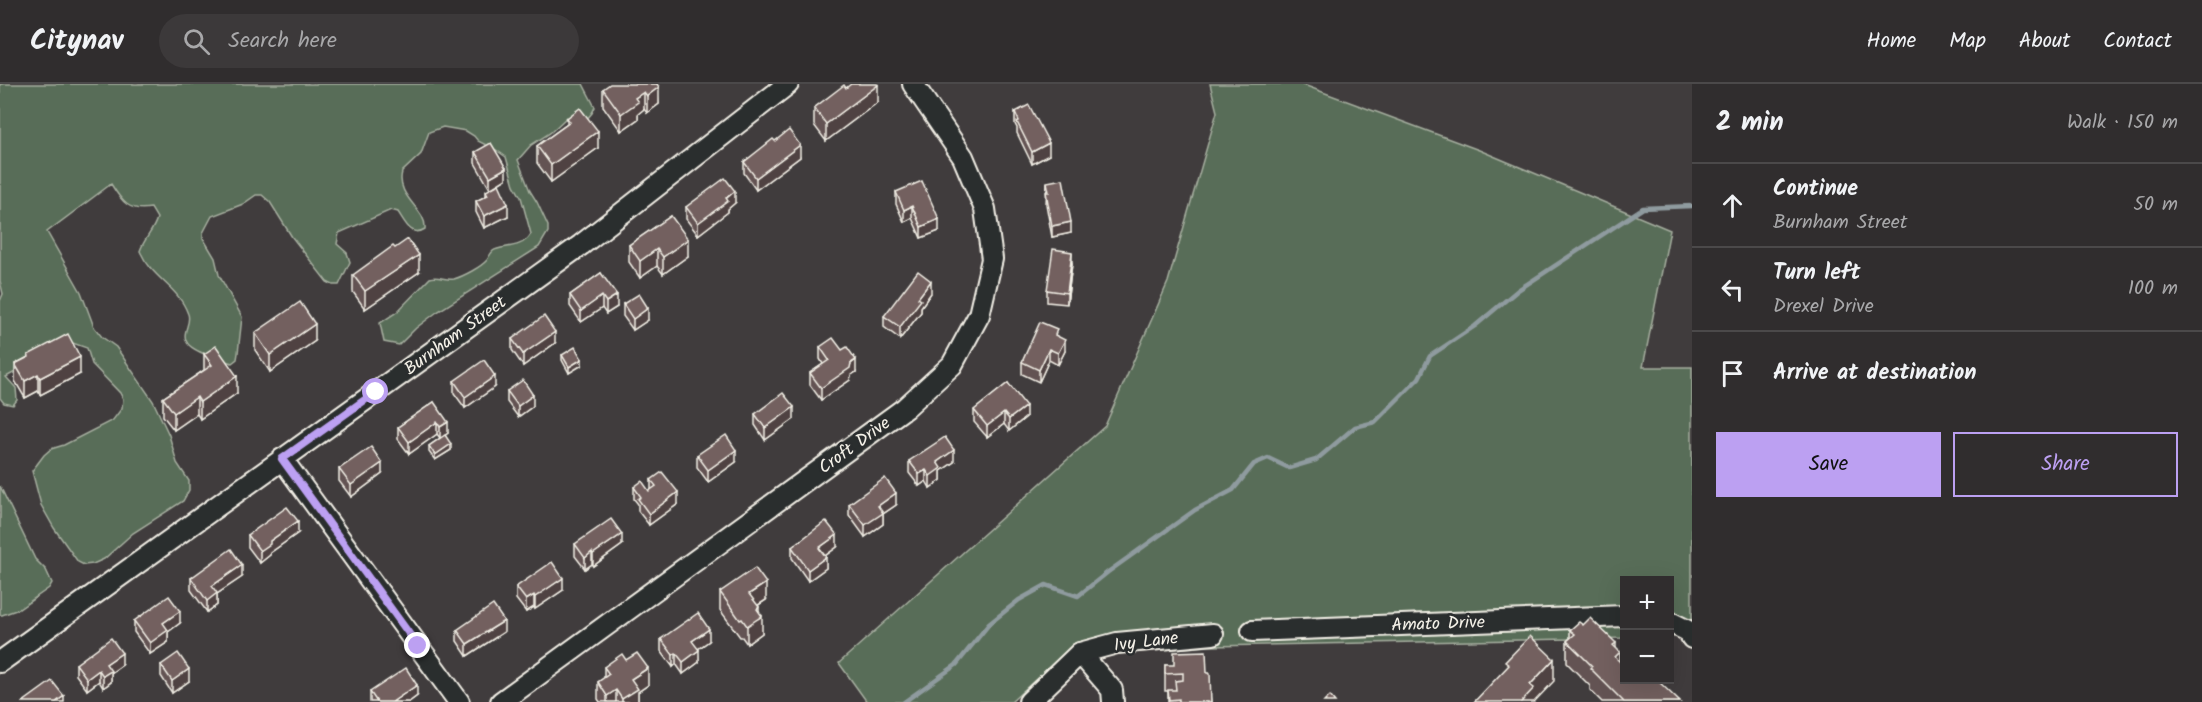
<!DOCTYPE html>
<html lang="en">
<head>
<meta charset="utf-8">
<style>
  body { margin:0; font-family:Kalam,sans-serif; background:#3c393a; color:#f1f3f6 }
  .controls { position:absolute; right:18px; bottom:18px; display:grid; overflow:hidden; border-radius:0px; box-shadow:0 6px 24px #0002 }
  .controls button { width:54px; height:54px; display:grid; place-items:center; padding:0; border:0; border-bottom:2px solid #4b494a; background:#302d2e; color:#f1f3f6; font:30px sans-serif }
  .stop { position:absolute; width:18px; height:18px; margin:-14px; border:4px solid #bca0f2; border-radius:50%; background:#fff }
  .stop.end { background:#bca0f2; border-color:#fff; box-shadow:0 2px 6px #0008 }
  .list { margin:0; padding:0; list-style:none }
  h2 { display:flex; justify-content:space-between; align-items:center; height:78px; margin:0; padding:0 24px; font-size:26px }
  h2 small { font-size:20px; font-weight:400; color:#a8a8aa }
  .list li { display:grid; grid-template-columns:39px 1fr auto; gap:18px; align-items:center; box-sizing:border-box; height:84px; padding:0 24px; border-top:2px solid #4b494a }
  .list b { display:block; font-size:22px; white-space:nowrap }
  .list p { margin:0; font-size:20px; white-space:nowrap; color:#a8a8aa }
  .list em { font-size:20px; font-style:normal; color:#a8a8aa }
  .actions { display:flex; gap:12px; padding:18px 24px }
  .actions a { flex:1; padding:14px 0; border:2px solid #bca0f2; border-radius:0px; text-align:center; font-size:21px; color:#bca0f2 }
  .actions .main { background:#bca0f2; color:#111 }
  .icon { flex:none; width:33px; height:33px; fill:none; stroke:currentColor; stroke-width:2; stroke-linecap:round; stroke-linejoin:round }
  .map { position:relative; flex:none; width:1692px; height:618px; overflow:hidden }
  header { display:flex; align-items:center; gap:36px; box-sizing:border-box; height:84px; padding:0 30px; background:#302d2e; border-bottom:2px solid #4b494a }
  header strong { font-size:28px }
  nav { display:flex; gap:33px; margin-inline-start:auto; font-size:21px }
  .search { width:420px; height:54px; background:#3c393a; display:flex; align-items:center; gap:15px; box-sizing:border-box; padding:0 21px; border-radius:33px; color:#a8a8aa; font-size:22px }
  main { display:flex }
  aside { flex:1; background:#302d2e }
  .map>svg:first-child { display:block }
  .green { fill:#596d58; stroke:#a6afa0; stroke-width:1.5 }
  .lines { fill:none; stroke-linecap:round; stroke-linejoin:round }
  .stream { stroke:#8f9b9f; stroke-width:4.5 }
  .minor-casing { stroke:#f4f1e8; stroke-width:24 }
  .minor { stroke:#2a2d2e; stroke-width:20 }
  .wall { fill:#635352; stroke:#f4f1e8; stroke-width:1.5 }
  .shaded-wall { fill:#504342; stroke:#f4f1e8; stroke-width:1.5 }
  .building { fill:#73605f; stroke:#f4f1e8; stroke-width:1.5 }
  .route { stroke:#bca0f2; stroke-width:8 }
  .labels { text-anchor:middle; stroke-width:5; stroke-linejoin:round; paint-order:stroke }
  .street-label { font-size:18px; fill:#f4f1e8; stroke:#2a2d2e }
</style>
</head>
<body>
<header>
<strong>Citynav</strong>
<div class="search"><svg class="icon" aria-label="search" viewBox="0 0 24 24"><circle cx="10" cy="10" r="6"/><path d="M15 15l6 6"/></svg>Search here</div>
<nav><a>Home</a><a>Map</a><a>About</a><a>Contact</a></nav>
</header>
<main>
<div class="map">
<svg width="1692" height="618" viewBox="0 0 1692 618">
  <rect width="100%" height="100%" fill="#403c3d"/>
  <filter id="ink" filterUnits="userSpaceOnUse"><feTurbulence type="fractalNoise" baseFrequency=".0167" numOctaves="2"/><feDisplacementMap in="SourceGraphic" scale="12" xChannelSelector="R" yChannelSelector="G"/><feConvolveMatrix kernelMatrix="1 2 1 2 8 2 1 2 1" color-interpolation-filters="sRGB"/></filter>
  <g filter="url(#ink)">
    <g class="green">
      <path d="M0,0H583L595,23L592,29L586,36L569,33L566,34L550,49L531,61L518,76L530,107L537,118L548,142V148L539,163L437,228L416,244L399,261L384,258L380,239L397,228L430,194C438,191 446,197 454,195C464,192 481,183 487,176C489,173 490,170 493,167C501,161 522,166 531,150L521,113L514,101L506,73L496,66L478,57L474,52L466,47L443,43L429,48L421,70L402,88C395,113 427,125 425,145C411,154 405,138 398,128L391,126L339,149L337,160L347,169L350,178L339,201H333L327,198L292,153L270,118L262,111H256L243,120L212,132L203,149V154L215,174L219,191L242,233L238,269L237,275L232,279C220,275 198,270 189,261C179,250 192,240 188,230C178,202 152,195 140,167C144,155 154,146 157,134L151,124C129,128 122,118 111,100L47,148L81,208L94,243L102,253L116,263L153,317L169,351L177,379L189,397V406L183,417L133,449L104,475L93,480L84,481L78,478L54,444L41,421L32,387L44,371L51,365L64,361L113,336L122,324L123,315L120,309L92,280L87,264L70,258L6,293L16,304L17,316L13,321L4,319L0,314V217L3,210L0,197Z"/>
      <polygon points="1210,0 1301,0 1479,66 1670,146 1643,283 1692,283 1692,552 1670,553 1670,496 1624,496 1624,554 1209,562 1058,575 1011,618 867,618 839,579 1105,342 1168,198 1217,28"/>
      <polygon points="0,402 35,475 46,486 52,499 49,504 19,525 2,531 0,531"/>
    </g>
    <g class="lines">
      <polyline class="stream" points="904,618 956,581 989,540 1019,516 1046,501 1078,512 1108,488 1195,426 1233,406 1254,380 1268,374 1289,384 1316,376 1355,343 1375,338 1419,294 1430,272 1475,242 1518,206 1643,124 1692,122"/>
      <g class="minor-casing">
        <g id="minor">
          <polyline points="282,375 459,618"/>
          <polyline points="1670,538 1688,547 1692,554"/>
          <polyline points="1252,547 1624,532"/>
          <polyline points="1080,569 1112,606 1113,618"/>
          <polyline points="0,578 581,161 788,0"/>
          <polyline points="501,618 905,324 952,281 979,231 992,175 985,125 963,73 913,0"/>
          <polyline points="1029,618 1080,569 1117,559 1213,550"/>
        </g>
      </g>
      <use href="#minor" class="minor"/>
    </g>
    <g class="wall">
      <polygon points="657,0 659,20 647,29 644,25 638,30 638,35 621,47 603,22 603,5"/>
      <polygon points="846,4 878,18 826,57 814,41 814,24"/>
      <polygon points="1015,28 1049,71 1032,80 1017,49 1017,44 1015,40"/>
      <polygon points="567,34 598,64 551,98 537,79 537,62 567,40"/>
      <polygon points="775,57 800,73 756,106 744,89 744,78"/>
      <polygon points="475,68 506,95 490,105 475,79"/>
      <polygon points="1047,98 1071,149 1052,153 1046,120"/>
      <polygon points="486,107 508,132 484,144 476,128 476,117 486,112"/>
      <polygon points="896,108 939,147 921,154 912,134 904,138 896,120"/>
      <polygon points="735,119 728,125 728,128 698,151 686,135 686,123"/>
      <polygon points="671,132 688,172 663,190 657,182 640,194 629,178 629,161"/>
      <polygon points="1072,180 1067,220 1047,218 1047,206"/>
      <polygon points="419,188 365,225 353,208 353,191"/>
      <polygon points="601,189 617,223 606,230 602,224 581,238 570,222 570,211"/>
      <polygon points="931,209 921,223 921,228 900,255 884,243 884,232"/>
      <polygon points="623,220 648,236 633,246 623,232"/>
      <polygon points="255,249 315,257 270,288 255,266"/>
      <polygon points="1057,253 1065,267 1058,281 1049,276 1039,298 1022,290 1022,278"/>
      <polygon points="512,255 555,259 523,282 512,266"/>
      <polygon points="820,263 856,288 851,291 850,296 821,316 810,301 810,289 823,280 820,275"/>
      <polygon points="204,270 237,309 200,335 197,330 174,346 163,332 163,314 204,286"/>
      <polygon points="28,271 80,290 40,311 38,307 25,314 15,297 15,280 28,273"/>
      <polygon points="562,271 582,281 569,289 562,276"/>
      <polygon points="454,297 495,303 465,324 454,309"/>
      <polygon points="1008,299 1026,333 1009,347 1004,340 987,353 974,338 974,326"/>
      <polygon points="507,307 533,322 518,333 507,318"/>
      <polygon points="434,318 448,349 445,351 451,366 435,376 429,368 429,362 440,354 437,350 409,370 398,355 398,343"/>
      <polygon points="755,330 794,335 765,356 755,341"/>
      <polygon points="697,371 736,378 708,398 697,383"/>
      <polygon points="909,377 954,378 941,387 941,396 930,404 926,397 919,402 909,389"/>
      <polygon points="339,385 382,390 351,413 339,397"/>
      <polygon points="651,396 678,420 649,441 638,427 638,420 634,415 634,403 649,407 651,405"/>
      <polygon points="849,420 896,421 883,430 883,440 865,453 849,431"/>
      <polygon points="298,449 270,469 270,471 260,479 248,463 248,451"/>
      <polygon points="575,460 622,461 593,482 592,480 585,485 575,472"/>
      <polygon points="792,463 837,463 825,472 826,484 808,497 792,474"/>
      <polygon points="242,493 217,510 217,521 207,528 191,506 191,494"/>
      <polygon points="516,503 563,506 535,525 534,523 526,528 516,515"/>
      <polygon points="720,508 766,516 757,522 762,549 747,560 742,553 740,553 720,526"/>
      <polygon points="134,537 180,539 168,548 168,558 150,570 134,548"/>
      <polygon points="1583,541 1616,564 1620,578 1639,596 1680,618 1602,618 1590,606 1590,602 1567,579 1567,557 1570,554 1570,546"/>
      <polygon points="457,546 504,548 467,572 457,557"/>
      <polygon points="661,555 709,557 698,565 699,578 683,590 676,580 673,583 661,567"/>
      <polygon points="626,576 648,601 638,608 638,618 600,618 598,615 598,598 604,594 604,583"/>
      <polygon points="76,580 122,581 111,589 111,598 103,604 99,597 87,606 76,591"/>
      <polygon points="161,581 189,597 172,609 161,592"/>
      <polygon points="1165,581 1207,589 1211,618 1168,618 1168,607 1165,607"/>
      <polygon points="370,608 417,612 409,618 370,618"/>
    </g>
    <g class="shaded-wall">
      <polygon points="878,1 878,18 826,57 826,40"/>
      <polygon points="659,3 659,20 647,29 647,12"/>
      <polygon points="644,8 644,25 638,30 638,35 621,47 621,30 635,14"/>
      <polygon points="598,47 598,64 551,98 551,81"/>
      <polygon points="1049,59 1049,71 1032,80 1032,68"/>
      <polygon points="800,61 800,73 756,106 756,94"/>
      <polygon points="506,84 506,95 490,105 490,93"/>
      <polygon points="735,107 735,119 728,125 728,128 698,151 698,139"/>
      <polygon points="508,120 508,132 484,144 484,132"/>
      <polygon points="912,122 912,134 904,138 904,126"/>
      <polygon points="939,135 939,147 921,154 921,143"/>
      <polygon points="1071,138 1071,149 1052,153 1052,142"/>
      <polygon points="688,155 688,172 663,190 663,173"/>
      <polygon points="657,165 657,182 640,194 640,177"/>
      <polygon points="1072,168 1072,180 1067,220 1067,209"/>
      <polygon points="419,171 419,188 365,225 365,207"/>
      <polygon points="931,197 931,209 921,223 921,228 900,255 900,243 918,214"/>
      <polygon points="617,211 617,223 606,230 606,218"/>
      <polygon points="602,212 602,224 581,238 581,227"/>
      <polygon points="648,224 648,236 633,246 633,235"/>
      <polygon points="315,240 315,257 270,288 270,271"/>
      <polygon points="555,248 555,259 523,282 523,270"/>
      <polygon points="1065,256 1065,267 1058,281 1058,269"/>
      <polygon points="1049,265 1049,276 1039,298 1039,286"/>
      <polygon points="80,273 80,290 40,311 40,294"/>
      <polygon points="582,275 582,281 569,289 569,283"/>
      <polygon points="856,276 856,288 851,291 850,296 821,316 821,304"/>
      <polygon points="38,290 38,307 25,314 25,297"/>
      <polygon points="237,292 237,309 200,335 200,318"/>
      <polygon points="495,292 495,303 465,324 465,313"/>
      <polygon points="533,311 533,322 518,333 518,322"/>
      <polygon points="197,313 197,330 174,346 174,329"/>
      <polygon points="1026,322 1026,333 1009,347 1009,335"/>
      <polygon points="794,323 794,335 765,356 765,344"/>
      <polygon points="1004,329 1004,340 987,353 987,342"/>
      <polygon points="437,338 437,350 409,370 409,358"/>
      <polygon points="448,338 448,349 440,355 440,343"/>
      <polygon points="451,360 451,366 435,376 435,371"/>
      <polygon points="736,366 736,378 708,398 708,386"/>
      <polygon points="954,366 954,378 941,387 941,396 930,404 930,392 937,378"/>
      <polygon points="382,379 382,390 351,413 351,401"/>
      <polygon points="926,386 926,397 919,402 919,390"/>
      <polygon points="678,408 678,420 649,441 649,430"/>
      <polygon points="896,409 896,421 883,430 883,440 865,453 865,441 878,422"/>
      <polygon points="298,437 298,449 270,469 270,471 260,479 260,467 270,457"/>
      <polygon points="622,450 622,461 593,482 593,470"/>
      <polygon points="837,451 837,463 819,476 819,464"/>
      <polygon points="592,468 592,480 585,485 585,474"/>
      <polygon points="826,473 826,484 808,497 808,486"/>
      <polygon points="242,481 242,493 217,510 217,521 207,528 207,517 212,502"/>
      <polygon points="563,494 563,506 535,525 535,513"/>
      <polygon points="766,499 766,516 749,527 749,510"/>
      <polygon points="534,511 534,523 526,528 526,516"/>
      <polygon points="759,523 759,534 762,532 762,549 747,560 747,542 757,525"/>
      <polygon points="180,527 180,539 168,548 168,558 150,570 150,559 163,539"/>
      <polygon points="504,537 504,548 467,572 467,560"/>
      <polygon points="709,545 709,557 692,569 692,557"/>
      <polygon points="1616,559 1616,572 1620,568 1620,590 1615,595 1613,561"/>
      <polygon points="699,566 699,578 683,590 683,578"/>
      <polygon points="122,569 122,581 111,589 111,598 103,604 103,592 106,580"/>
      <polygon points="676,569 676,580 673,583 673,571"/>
      <polygon points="1554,575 1554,597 1534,618 1521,618 1530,601"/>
      <polygon points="648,584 648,601 638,608 638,618 622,618 622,615 631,595"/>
      <polygon points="189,585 189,597 172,609 172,597"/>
      <polygon points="99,586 99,597 87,606 87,595"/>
      <polygon points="417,601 417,612 409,618 392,618"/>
      <polygon points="616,606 616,618 607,618 607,612"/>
      <polygon points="64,612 64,618 56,618"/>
    </g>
    <g class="building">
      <polygon points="610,0 657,0 659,3 647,12 644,8 635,14 638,18 621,30 603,5"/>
      <polygon points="851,0 877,0 878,1 826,40 814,24 844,1 846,4"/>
      <polygon points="1029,21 1049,59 1032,68 1017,38 1019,37 1015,28"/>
      <polygon points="580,24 598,47 551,81 537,62 570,38 567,34"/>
      <polygon points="789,46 800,61 756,94 744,78 773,55 775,57"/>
      <polygon points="491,59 506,84 490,93 475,68"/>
      <polygon points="725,94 735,107 726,114 728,117 698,139 686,123"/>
      <polygon points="1063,95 1071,138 1052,142 1046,108 1049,108 1047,98"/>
      <polygon points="922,97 939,135 921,143 912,122 904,126 896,108"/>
      <polygon points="499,100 508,120 484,132 476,117 488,111 486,107"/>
      <polygon points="671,132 688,155 663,173 657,165 640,177 629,161"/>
      <polygon points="408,155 419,171 365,207 353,191 393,162 395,164"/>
      <polygon points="1053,165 1072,168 1067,209 1047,206"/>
      <polygon points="918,187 931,197 918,214 921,216 900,243 884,232"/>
      <polygon points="601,189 617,211 606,218 602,212 581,227 570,211"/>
      <polygon points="639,210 648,224 633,235 623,220"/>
      <polygon points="300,218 315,240 270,271 255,249"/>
      <polygon points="544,232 555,248 523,270 512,255"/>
      <polygon points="1040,238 1057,245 1055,251 1065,256 1058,269 1049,265 1039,286 1022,278"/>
      <polygon points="68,250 80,273 40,294 38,290 25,297 15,280 29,273 28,271"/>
      <polygon points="833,254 842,266 847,263 856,276 851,279 850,284 821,304 810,289 829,276 820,263"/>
      <polygon points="216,262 237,292 200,318 197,313 174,329 163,314 212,281 204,270"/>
      <polygon points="575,263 582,275 569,283 562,271"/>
      <polygon points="484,276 495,292 465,313 454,297"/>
      <polygon points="523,296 533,311 518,322 507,307"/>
      <polygon points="1008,299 1026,322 1009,335 1004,329 987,342 974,326"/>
      <polygon points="783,309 794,323 765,344 755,330"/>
      <polygon points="434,318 448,338 440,343 437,338 409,358 398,343"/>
      <polygon points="445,351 451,360 435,371 429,362"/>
      <polygon points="726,351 736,366 708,386 697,371"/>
      <polygon points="945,353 954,366 937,378 941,384 930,392 926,386 919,390 909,377"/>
      <polygon points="371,363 382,379 351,401 339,385"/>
      <polygon points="662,388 678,408 649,430 638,415 641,413 634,403 642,397 649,407 656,402 651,396"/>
      <polygon points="885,394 896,409 878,422 883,429 865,441 849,420"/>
      <polygon points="287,423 298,437 270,457 270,460 260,467 248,451"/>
      <polygon points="611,435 622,450 593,470 592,468 585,474 575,460"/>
      <polygon points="826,437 837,451 819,464 826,473 808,486 792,463"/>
      <polygon points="231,465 242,481 212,502 217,509 207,517 191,494"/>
      <polygon points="552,478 563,494 535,513 534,511 526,516 516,503"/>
      <polygon points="755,484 766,499 749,510 759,523 757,525 762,532 747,542 742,535 740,536 720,508"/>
      <polygon points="169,512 180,527 163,539 168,546 150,559 134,537"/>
      <polygon points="493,521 504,537 467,560 457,546"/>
      <polygon points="698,529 709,545 692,557 699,566 683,578 676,569 673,571 661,555"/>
      <polygon points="1590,534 1616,559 1613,561 1620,568 1615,573 1620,578 1624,573 1624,596 1650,596 1652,597 1653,596 1657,596 1680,618 1624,618 1590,584 1592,582 1567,557 1575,550 1570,546 1579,538 1583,541"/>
      <polygon points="1530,552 1554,575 1530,601 1534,604 1521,618 1474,618 1509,581 1505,578"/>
      <polygon points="111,554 122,569 106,580 111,587 103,592 99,586 87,595 76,580"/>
      <polygon points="1206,567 1207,589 1210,589 1211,618 1179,618 1179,615 1169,616 1168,606 1176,606 1175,597 1183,596 1183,589 1165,590 1165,581 1174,581 1174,568"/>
      <polygon points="178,569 189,585 172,597 161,581"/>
      <polygon points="637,569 648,584 631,595 638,605 622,615 616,606 607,612 598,598 609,590 604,583 622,570 626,576"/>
      <polygon points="406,584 417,601 392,618 377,618 370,608"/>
      <polygon points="52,597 64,612 56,618 23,618"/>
      <polygon points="1330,612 1335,618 1324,618"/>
    </g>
  </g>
  <g class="lines" filter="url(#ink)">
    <polyline class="route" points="376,308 282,375 418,562"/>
  </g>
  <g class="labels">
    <g class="street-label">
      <text transform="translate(455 251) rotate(-36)" y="6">Burnham Street</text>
      <text transform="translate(854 361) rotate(-36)" y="6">Croft Drive</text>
      <text transform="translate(1438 539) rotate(-2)" y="6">Amato Drive</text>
      <text transform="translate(1146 557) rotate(-7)" y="6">Ivy Lane</text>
    </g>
  </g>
</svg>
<div class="controls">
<button>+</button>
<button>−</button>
</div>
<div class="stop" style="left:376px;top:308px"></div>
<div class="stop end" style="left:418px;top:562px"></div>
</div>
<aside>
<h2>2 min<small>Walk · 150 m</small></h2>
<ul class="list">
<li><svg class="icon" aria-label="ahead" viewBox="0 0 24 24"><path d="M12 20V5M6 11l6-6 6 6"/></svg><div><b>Continue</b><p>Burnham Street</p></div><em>50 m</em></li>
<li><svg class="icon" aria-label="left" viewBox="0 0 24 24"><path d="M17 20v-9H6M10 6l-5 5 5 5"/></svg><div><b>Turn left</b><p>Drexel Drive</p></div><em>100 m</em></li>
<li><svg class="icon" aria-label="arrive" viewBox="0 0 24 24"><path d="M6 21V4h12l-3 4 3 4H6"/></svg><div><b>Arrive at destination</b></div></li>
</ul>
<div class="actions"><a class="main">Save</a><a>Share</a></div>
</aside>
</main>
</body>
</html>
